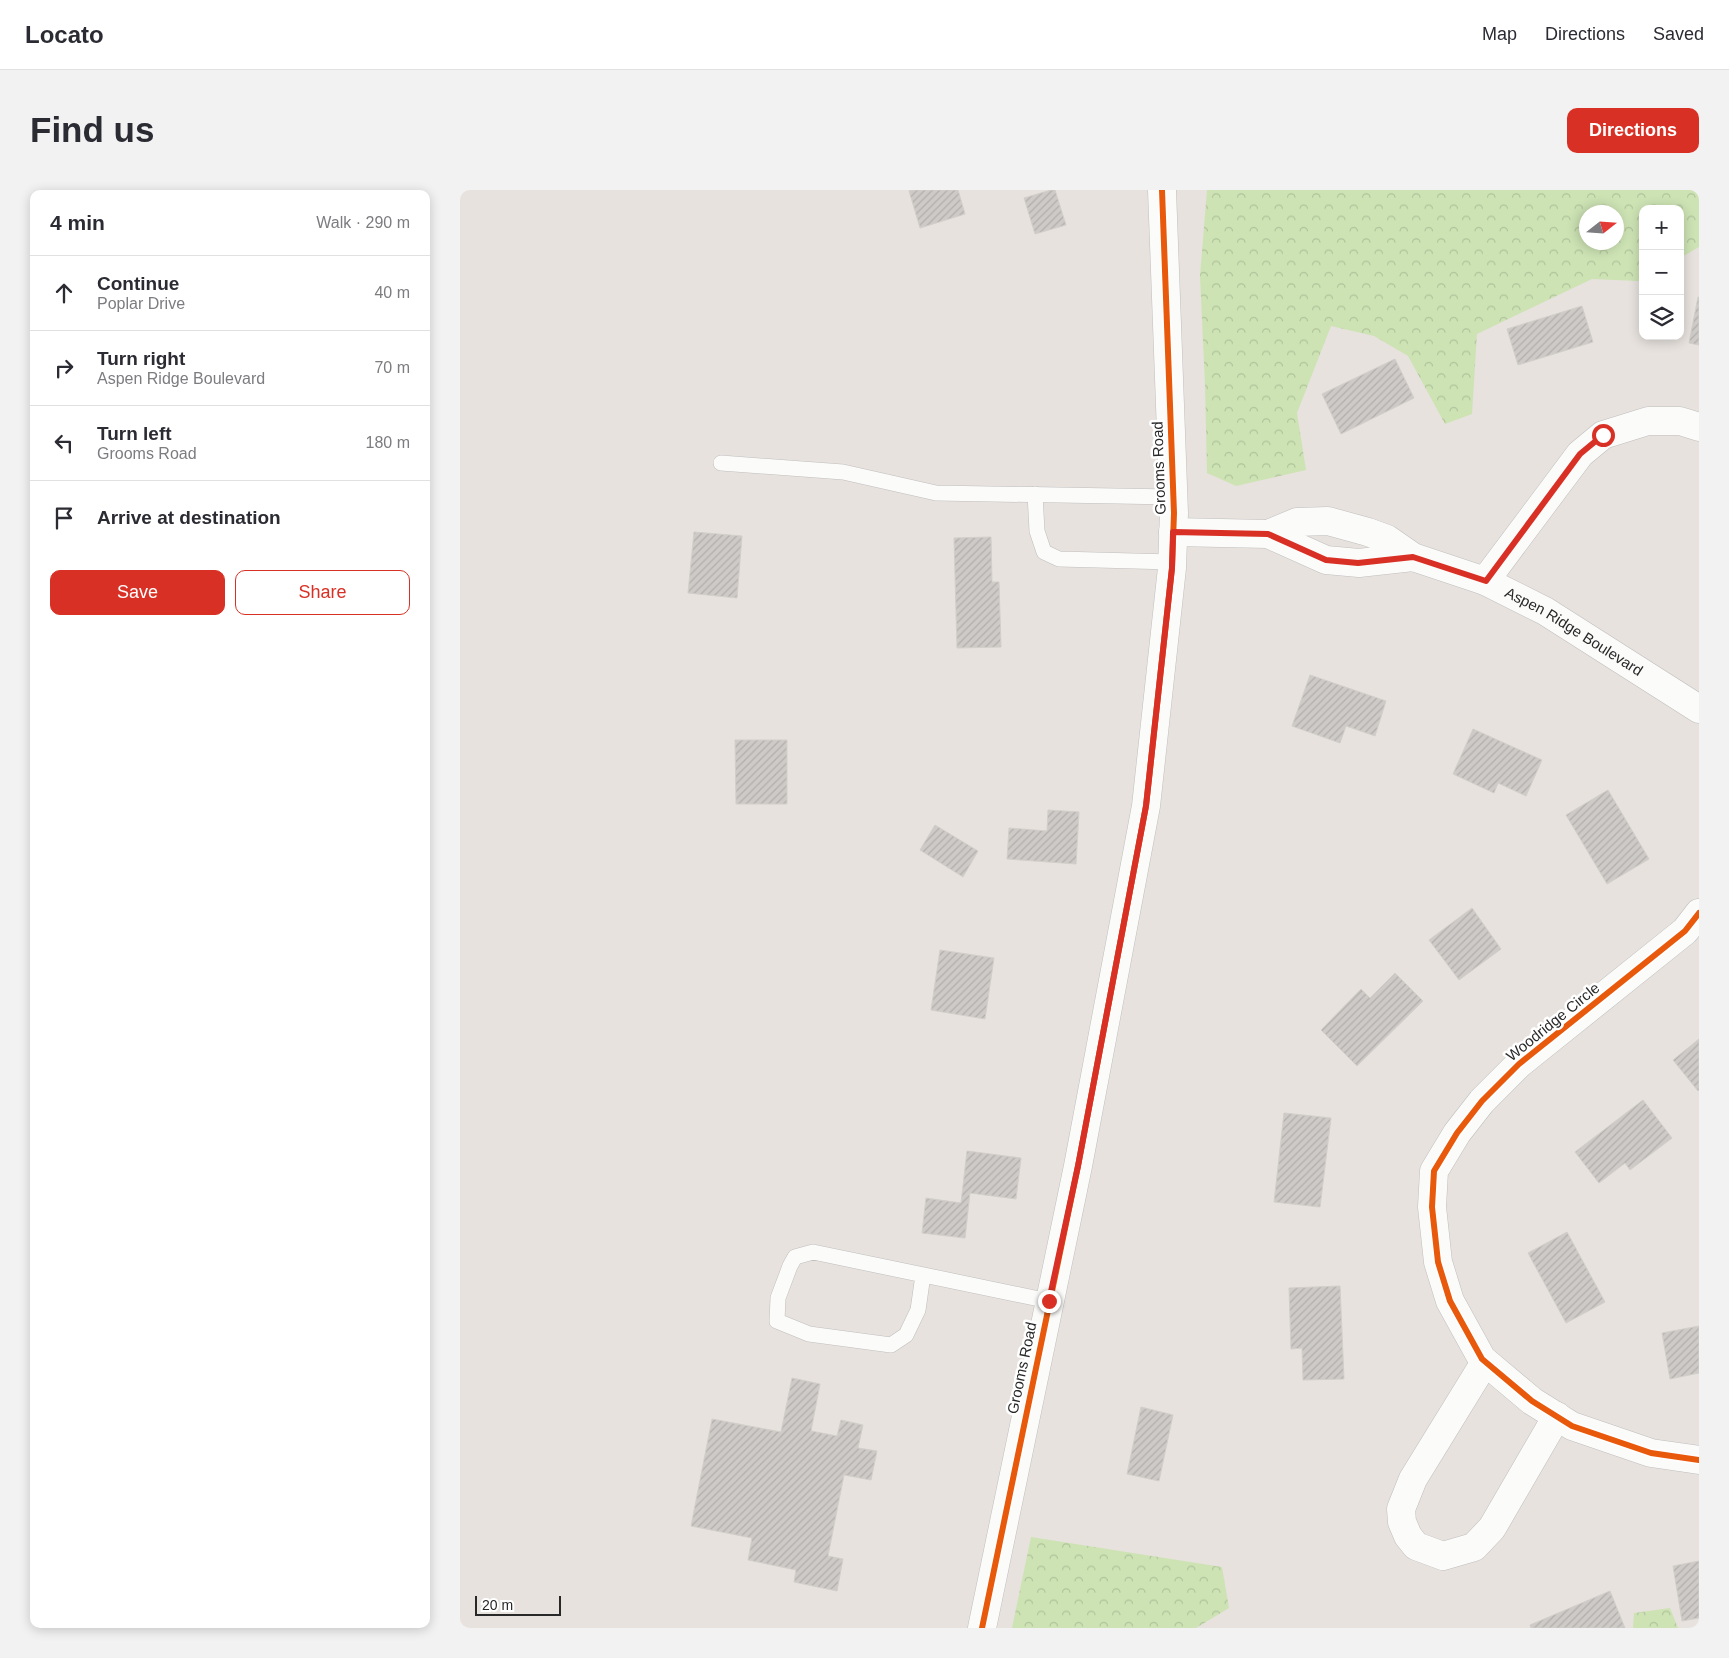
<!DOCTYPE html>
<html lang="en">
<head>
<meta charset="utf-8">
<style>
  body { margin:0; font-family:Arial,sans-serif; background:#f2f2f3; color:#2b2b33 }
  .controls { position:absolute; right:15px; top:15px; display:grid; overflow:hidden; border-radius:10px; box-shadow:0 2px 12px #0003 }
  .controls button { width:45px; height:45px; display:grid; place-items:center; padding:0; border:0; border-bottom:1px solid #e1e1e2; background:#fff; color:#2b2b33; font:25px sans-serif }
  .compass { position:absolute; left:1119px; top:15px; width:45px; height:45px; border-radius:50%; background:#fff; box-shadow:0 2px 12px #0003; rotate:73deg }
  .scale { position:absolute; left:15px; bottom:12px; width:86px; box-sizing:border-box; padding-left:5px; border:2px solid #282828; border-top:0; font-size:14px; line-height:18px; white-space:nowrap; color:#282828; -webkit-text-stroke:4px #fff; paint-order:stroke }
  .stop { position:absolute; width:15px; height:15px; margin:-11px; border:4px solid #d93025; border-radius:50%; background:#fff }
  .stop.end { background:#d93025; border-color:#fff; box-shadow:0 1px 5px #0008 }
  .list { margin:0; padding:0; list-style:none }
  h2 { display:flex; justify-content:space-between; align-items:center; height:65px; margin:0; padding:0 20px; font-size:21px }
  h2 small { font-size:16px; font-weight:400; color:#7c7c81 }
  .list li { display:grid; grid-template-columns:32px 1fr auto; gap:15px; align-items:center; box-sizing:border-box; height:75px; padding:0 20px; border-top:1px solid #e1e1e2 }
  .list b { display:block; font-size:19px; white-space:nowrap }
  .list p { margin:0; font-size:16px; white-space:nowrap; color:#7c7c81 }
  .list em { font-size:16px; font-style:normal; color:#7c7c81 }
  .actions { display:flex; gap:10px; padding:15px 20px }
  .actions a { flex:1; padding:11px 0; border:1px solid #d93025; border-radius:10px; text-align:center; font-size:18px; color:#d93025 }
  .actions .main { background:#d93025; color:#fff }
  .icon { flex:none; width:28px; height:28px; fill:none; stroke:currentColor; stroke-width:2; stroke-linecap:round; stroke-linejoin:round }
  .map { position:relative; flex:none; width:1239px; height:1438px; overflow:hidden; border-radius:10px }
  header { display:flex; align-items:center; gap:30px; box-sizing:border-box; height:70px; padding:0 25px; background:#fff; border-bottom:1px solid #e1e1e2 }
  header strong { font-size:24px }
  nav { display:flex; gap:28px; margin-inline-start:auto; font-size:18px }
  .intro { display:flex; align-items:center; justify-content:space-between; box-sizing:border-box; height:120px; padding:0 30px }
  h1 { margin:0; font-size:35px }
  .button { padding:12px 22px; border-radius:10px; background:#d93025; color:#fff; font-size:18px; font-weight:700 }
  main { display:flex; gap:30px; padding:0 30px }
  aside { flex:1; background:#fff; border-radius:10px; box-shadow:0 2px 12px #0003 }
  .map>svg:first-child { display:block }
  .forest { fill:url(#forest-crowns); fill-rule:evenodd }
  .building { fill:url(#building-hatch); stroke:#d2cec9 }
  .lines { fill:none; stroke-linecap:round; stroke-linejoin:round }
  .lane-casing { stroke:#c0bebf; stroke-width:16 }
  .street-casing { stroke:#c0bebf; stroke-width:29 }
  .secondary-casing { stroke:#c0bebf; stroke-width:29 }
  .lane { stroke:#fbfbfa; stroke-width:15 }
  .street { stroke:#fbfbfa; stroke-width:28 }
  .secondary { stroke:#fbfbfa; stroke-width:28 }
  .cycleway-casing { stroke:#fff; stroke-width:9 }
  .cycleway { stroke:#e8590c; stroke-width:6 }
  .route { stroke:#d93025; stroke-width:6 }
  .labels { text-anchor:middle; stroke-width:5; stroke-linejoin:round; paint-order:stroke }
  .street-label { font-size:15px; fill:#282828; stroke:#fff }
</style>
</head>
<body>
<header>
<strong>Locato</strong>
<nav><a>Map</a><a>Directions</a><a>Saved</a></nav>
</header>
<div class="intro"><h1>Find us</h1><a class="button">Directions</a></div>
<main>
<aside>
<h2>4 min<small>Walk · 290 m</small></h2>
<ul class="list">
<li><svg class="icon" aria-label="ahead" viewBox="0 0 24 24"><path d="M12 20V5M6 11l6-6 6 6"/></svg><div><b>Continue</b><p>Poplar Drive</p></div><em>40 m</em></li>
<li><svg class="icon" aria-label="right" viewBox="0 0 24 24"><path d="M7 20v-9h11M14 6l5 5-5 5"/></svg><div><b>Turn right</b><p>Aspen Ridge Boulevard</p></div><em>70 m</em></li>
<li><svg class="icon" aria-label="left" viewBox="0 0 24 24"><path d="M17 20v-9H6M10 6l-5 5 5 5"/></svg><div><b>Turn left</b><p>Grooms Road</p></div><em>180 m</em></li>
<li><svg class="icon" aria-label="arrive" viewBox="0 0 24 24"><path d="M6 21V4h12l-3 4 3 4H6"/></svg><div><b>Arrive at destination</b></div></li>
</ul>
<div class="actions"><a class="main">Save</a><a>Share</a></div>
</aside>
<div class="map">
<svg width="1239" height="1438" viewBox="0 0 1239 1438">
  <defs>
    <pattern id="forest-crowns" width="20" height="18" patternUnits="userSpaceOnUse" patternTransform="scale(1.25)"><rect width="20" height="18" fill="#cde3b4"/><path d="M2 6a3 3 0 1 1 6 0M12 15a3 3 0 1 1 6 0" fill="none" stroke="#b0c39b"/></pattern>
    <pattern id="building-hatch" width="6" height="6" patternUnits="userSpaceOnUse" patternTransform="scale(1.25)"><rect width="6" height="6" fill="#cecac7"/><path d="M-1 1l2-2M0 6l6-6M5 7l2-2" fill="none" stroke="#b1aeab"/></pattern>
  </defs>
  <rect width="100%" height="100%" fill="#e7e2dd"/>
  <g class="forest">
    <path d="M747,0H1239V57L1220,68V19H1183V89L1178,91L1132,89L1017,144L1012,224L985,234L948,166L914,146L871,136L837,223L846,280L776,296L747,283L745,195L740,86ZM1126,22H1156V52H1126Z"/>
    <polygon points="571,1347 762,1377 769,1418 736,1438 552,1438"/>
    <polygon points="1210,1418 1218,1438 1173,1438 1174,1423"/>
  </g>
  <g class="building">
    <polygon points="452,0 498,0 505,24 460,38 449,1"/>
    <polygon points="591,0 595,0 606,35 575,44 564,8"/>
    <polygon points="1238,107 1239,107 1239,155 1229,153"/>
    <polygon points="1122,116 1133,152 1058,175 1047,139"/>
    <polygon points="935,169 954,208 881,244 862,204"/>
    <polygon points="234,342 282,346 277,408 228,403"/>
    <polygon points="531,347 532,392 539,392 541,457 497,458 494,348"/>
    <polygon points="850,485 926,511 915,546 886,536 880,553 832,536"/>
    <polygon points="1013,539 1082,570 1066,606 1038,593 1034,603 993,584"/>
    <polygon points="275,550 327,550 327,614 276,614"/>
    <polygon points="1148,600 1189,669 1147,694 1106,625"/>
    <polygon points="588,620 619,622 616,674 547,669 549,638 587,641"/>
    <polygon points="475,635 518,661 503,687 460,660"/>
    <polygon points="1012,718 1041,759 999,790 969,750"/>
    <polygon points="480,760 534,768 525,829 471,820"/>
    <polygon points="935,783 963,811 897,876 861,840 901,799 910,808"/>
    <polygon points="1239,849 1239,900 1238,901 1213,870"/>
    <polygon points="1183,910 1212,948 1170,980 1165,973 1139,993 1115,962"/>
    <polygon points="824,923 871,928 860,1017 814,1012"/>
    <polygon points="507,961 561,968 556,1009 510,1003 505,1048 462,1043 466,1008 501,1013"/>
    <polygon points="1107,1042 1145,1112 1106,1133 1068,1063"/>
    <polygon points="880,1096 884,1189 843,1190 842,1158 831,1159 829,1098"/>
    <polygon points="1239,1136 1239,1183 1210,1189 1202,1143"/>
    <polygon points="332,1188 360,1194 351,1241 377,1246 381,1230 403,1235 398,1258 417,1261 411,1290 384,1285 368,1366 383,1369 377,1401 334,1392 336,1380 288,1370 292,1348 231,1336 252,1229 321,1242"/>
    <polygon points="681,1217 713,1225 699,1291 667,1284"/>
    <polygon points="1239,1371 1239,1428 1222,1431 1213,1376"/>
    <polygon points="1150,1401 1165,1438 1071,1438 1070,1435"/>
  </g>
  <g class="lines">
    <g class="lane-casing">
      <g id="lane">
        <polyline points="261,273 383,282 476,303 713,307"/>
        <polyline points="575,304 577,341 584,362 599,369 712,372"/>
        <polyline points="463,1085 458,1120 446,1145 431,1155 349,1144 317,1131 318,1108 330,1076 335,1067 353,1062 589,1111"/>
      </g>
    </g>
    <g class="street-casing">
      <g id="street">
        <polyline points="713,342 808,344 866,370 899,373 953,367"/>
        <path id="s1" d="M808,344L837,332L868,331L908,342L927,349L953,367L1025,391L1085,421L1239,519"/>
        <polyline points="1025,391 1120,264 1143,245 1188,231 1220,231 1239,237"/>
        <polyline points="1239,723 1225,741 1059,874 1022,911 997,943 974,981 972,1017 978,1072 990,1111 1022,1169 1072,1211 1112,1236 1191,1263 1239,1270"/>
        <polyline points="1025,1172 953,1289 941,1319 942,1332 948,1346 956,1356 983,1366 1014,1357 1032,1338 1097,1226"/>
      </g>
    </g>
    <g class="secondary-casing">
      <polyline id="secondary" points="522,1438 618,976 686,616 712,378 714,323 702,0"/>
    </g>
    <use href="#lane" class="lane"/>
    <use href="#street" class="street"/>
    <use href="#secondary" class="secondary"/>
    <g class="cycleway-casing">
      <g id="cycleway">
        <polyline points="1239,723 1225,741 1059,874 1022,911 997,943 974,981 972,1017 978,1072 990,1111 1022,1169 1072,1211 1112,1236 1191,1263 1239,1270"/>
        <polyline points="522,1438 618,976 686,616 712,378 714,323 702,0"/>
      </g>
    </g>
    <use href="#cycleway" class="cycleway"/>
  </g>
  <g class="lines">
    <polyline class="route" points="589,1111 618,976 686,616 712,378 713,342 808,344 866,370 898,373 953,367 1026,391 1120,264 1143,245"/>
  </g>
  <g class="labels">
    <g class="street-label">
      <text transform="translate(699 278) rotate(-92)" y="5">Grooms Road</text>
      <text dy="5" stroke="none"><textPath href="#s1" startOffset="334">Aspen Ridge Boulevard</textPath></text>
      <text transform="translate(1093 832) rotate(-39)" y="5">Woodridge Circle</text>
      <text transform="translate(562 1178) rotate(-78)" y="5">Grooms Road</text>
    </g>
  </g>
</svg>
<div class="controls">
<button>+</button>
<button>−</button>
<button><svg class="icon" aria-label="layers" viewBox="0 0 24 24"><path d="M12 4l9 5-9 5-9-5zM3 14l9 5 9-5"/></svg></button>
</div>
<svg class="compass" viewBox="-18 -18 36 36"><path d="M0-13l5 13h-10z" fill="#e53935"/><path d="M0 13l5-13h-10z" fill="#7c7c81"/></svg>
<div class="scale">20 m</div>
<div class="stop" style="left:1143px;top:245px"></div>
<div class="stop end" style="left:589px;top:1111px"></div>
</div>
</main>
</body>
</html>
